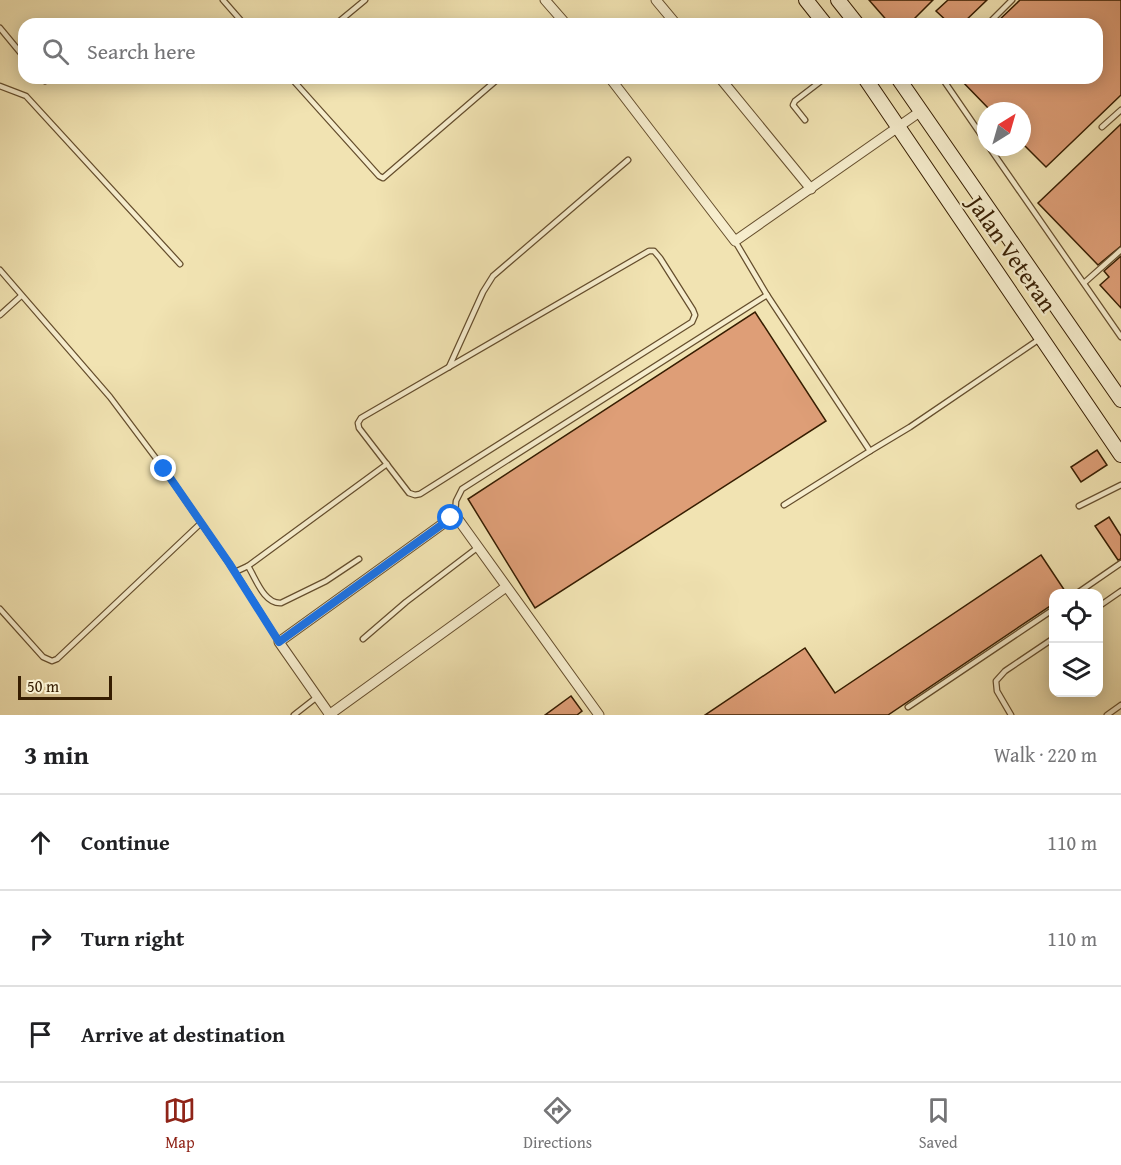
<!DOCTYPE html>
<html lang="en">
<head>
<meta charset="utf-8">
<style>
  body { margin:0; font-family:"Gentium Book Plus",serif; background:#f2f2f2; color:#202124 }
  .controls { position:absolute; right:18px; bottom:18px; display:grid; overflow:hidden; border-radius:12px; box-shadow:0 3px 15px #0003 }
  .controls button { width:54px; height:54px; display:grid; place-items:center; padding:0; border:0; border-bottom:2px solid #e0e0e0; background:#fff; color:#202124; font:30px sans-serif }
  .compass { position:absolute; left:977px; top:102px; width:54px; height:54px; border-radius:50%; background:#fff; box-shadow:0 3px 15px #0003; rotate:37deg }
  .scale { position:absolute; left:18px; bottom:15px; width:94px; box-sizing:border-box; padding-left:6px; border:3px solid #361d01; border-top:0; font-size:16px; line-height:21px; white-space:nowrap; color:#361d01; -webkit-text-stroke:4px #f6edcd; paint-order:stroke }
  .stop { position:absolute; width:18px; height:18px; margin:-14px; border:4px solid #1a73e8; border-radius:50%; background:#fff }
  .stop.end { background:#1a73e8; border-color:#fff; box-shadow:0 2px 6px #0008 }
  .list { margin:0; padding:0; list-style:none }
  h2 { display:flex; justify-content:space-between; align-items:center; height:78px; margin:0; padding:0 24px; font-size:26px }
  h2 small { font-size:20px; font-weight:400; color:#757577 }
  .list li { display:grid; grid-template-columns:39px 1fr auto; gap:18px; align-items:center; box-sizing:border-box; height:96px; padding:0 24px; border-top:2px solid #e0e0e0 }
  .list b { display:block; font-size:22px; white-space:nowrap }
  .list em { font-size:20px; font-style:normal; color:#757577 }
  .icon { flex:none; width:33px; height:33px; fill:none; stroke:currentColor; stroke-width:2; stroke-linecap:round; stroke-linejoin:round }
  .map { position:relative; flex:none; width:1121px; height:715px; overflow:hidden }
  .search { position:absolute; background:#fff; box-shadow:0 3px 15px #0003; left:18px; right:18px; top:18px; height:66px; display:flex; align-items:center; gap:15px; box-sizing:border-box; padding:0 21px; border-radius:18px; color:#757577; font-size:22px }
  .sheet { height:366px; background:#fff }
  nav { display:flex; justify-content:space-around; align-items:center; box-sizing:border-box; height:84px; border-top:2px solid #e0e0e0; background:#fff; font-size:16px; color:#757577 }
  nav a { display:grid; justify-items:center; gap:3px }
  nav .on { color:#8f2418 }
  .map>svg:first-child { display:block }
  .building { fill:#de9e77; stroke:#361d01; stroke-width:1.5 }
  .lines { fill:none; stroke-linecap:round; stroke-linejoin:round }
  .lane-casing { stroke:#654e2d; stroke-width:7 }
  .street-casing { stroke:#654e2d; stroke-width:11 }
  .secondary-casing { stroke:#361d01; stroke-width:16 }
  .lane { stroke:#f6edcd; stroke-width:4.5 }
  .street { stroke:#f6edcd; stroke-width:9 }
  .secondary { stroke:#f6edcd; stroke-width:14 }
  .route { stroke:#1a73e8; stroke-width:8 }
  .labels { text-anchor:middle; stroke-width:4.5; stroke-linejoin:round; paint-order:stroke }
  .street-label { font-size:24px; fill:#361d01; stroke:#f6edcd }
</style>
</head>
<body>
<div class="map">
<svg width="1121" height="715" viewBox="0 0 1121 715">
  <rect width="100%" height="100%" fill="#f1e3b2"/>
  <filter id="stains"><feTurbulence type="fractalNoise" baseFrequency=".00333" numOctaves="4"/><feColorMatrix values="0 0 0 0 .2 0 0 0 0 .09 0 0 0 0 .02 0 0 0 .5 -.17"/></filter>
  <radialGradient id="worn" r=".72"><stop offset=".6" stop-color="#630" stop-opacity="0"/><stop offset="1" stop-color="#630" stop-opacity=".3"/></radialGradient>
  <g class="building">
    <polygon points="869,0 933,0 909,24 890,24"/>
    <polygon points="948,0 987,0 962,24 950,24 936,11"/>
    <polygon points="1020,0 1121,0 1121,95 1046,167 1022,143 1022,111 991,111 959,78 1097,78 1097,24 995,24"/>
    <polygon points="1121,124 1121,246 1098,265 1038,203"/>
    <polygon points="1121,256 1121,308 1100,285 1109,277 1104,271"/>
    <polygon points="755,312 826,421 535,608 468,499"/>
    <polygon points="1097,450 1107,465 1081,482 1071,467"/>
    <polygon points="1109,517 1121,536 1121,559 1118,560 1095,526"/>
    <polygon points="1041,555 1067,594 1053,594 1053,604 888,715 705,715 805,648 835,693"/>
    <polygon points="571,696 582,711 577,715 545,715"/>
  </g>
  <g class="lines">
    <g class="lane-casing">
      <g id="lane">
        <polyline points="223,0 244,24"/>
        <polyline points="336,24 365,0"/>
        <polyline points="988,24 1012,0"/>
        <polyline points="0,28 24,57"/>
        <polyline points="42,78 45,81"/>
        <polyline points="291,78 379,176 383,178 499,78"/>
        <polyline points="942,78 986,142"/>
        <polyline points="0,86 26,96 180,264"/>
        <polyline points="805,120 793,105 795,101 825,78"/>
        <polyline points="1102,127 1121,110"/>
        <polyline points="989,147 1121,337"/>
        <polyline points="735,241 767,295"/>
        <polygon points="649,251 654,251 660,258 693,310 695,315 692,322 420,494 415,495 409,493 359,428 358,423 361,418"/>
        <polyline points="0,270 110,397 164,469 235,572 248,566 387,464"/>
        <polyline points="1084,283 1121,250"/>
        <polyline points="0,315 21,296"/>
        <polyline points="449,367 483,292 493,276 628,160"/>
        <polyline points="784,505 870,451"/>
        <polyline points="1079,506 1121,485"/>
        <polyline points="455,515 456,501 462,489 767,295 870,451 910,427 1041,338"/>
        <path d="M248,566C256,579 264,604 281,603L326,581L359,559"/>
        <polyline points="235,572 279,642"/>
        <polyline points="1076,594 1121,563"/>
        <polyline points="1098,607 1121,591"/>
        <polyline points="0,609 43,657 52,661 57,659 201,523"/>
        <polyline points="363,639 406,602 477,548"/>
        <polyline points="908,707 1054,609"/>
        <polyline points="294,715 317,697"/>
        <polyline points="1011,715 997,691 996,681 1005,671 1054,638"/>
        <polyline points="1107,715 1121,705"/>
      </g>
    </g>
    <g class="street-casing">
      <g id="street">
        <polyline points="545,0 566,24"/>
        <polyline points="656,0 676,24"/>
        <polyline points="610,78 735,241 921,111"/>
        <polyline points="720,78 811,189"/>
        <polyline points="329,715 506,587"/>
        <polyline points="330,715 279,642 455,515 599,715"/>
      </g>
    </g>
    <g class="secondary-casing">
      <g id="secondary">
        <polyline points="806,0 825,24"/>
        <polyline points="838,0 857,24"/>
        <polyline points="865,78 1121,455"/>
        <polyline points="898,78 1121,400"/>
      </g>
    </g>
    <use href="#lane" class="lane"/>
    <use href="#street" class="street"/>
    <use href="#secondary" class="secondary"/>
  </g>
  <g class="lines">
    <polyline class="route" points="164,469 229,563 279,642 451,518"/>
  </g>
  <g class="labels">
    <g class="street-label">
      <text transform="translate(1012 254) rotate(55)" y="8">Jalan Veteran</text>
    </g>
  </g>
  <rect width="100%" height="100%" filter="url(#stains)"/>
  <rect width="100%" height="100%" fill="url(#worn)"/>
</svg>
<div class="controls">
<button><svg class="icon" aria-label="locate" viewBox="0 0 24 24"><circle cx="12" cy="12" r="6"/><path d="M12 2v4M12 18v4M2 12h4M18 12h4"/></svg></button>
<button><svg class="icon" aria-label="layers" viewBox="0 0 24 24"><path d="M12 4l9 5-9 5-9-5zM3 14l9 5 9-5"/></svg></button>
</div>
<svg class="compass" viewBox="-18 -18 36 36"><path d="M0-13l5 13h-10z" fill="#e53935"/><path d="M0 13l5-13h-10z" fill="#757577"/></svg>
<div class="scale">50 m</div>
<div class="stop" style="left:451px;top:518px"></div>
<div class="stop end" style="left:164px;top:469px"></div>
<div class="search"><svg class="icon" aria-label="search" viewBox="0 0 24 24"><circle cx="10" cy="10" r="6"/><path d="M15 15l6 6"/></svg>Search here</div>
</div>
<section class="sheet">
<h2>3 min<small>Walk · 220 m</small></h2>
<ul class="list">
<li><svg class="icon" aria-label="ahead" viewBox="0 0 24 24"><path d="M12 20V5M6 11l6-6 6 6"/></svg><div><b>Continue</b></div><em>110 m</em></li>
<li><svg class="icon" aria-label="right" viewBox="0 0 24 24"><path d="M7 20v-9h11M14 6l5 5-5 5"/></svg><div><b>Turn right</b></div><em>110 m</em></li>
<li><svg class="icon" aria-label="arrive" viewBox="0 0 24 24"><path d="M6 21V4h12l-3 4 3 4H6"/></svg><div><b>Arrive at destination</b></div></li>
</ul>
</section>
<nav>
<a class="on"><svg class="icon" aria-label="map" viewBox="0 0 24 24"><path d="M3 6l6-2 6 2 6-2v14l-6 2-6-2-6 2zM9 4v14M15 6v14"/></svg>Map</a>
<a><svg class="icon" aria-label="directions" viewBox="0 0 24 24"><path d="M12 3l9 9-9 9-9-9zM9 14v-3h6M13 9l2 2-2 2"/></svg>Directions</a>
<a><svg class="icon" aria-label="saved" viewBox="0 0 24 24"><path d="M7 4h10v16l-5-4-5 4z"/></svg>Saved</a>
</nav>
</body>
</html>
